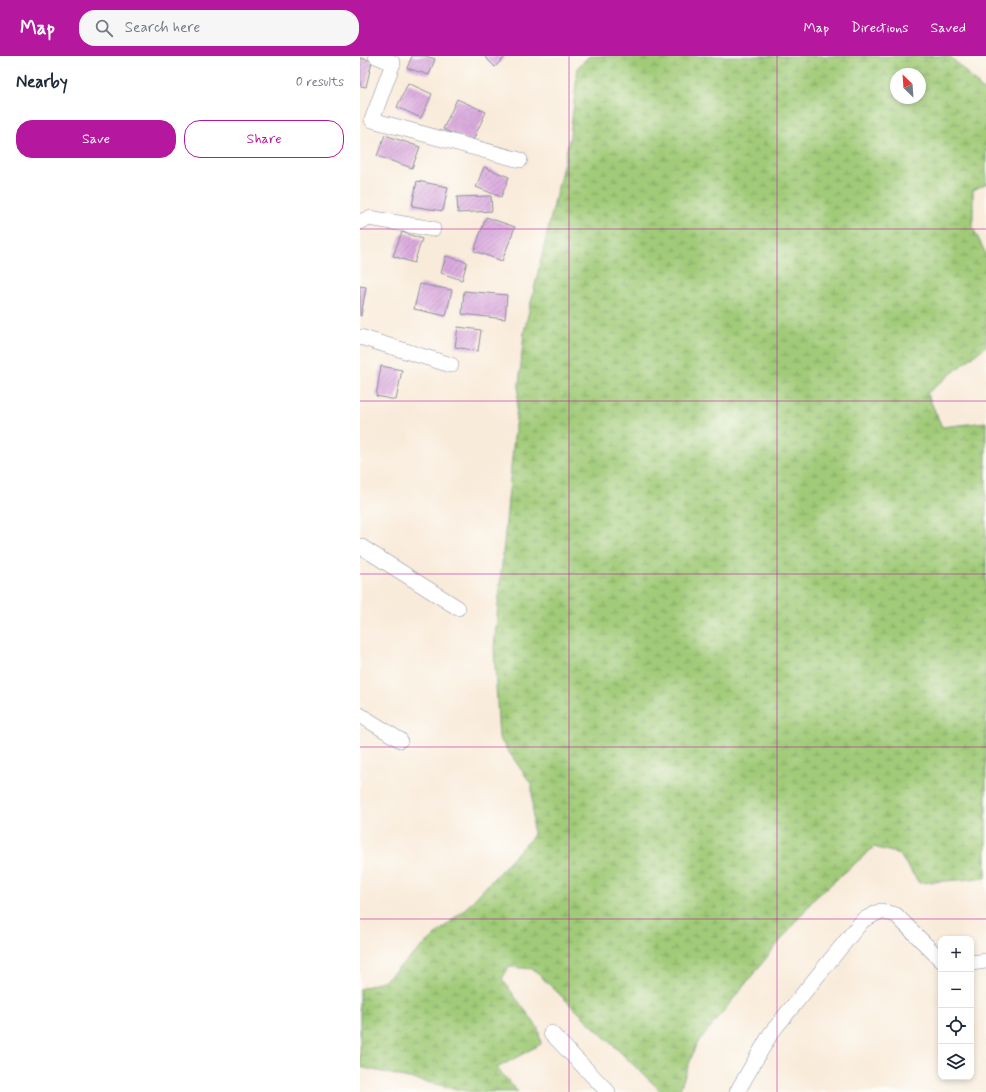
<!DOCTYPE html>
<html lang="en">
<head>
<meta charset="utf-8">
<style>
  body { margin:0; font-family:Mynerve,sans-serif; background:#f6f6f7; color:#1f2937 }
  .controls { position:absolute; right:12px; bottom:12px; display:grid; overflow:hidden; border-radius:8px; box-shadow:0 2px 6px #0003 }
  .controls button { width:36px; height:36px; display:grid; place-items:center; padding:0; border:0; border-bottom:1px solid #e0e1e3; background:#fff; color:#1f2937; font:20px sans-serif }
  .compass { position:absolute; left:530px; top:12px; width:36px; height:36px; border-radius:50%; background:#fff; box-shadow:0 2px 6px #0003; rotate:335deg }
  .list { margin:0; padding:0; list-style:none }
  h2 { display:flex; justify-content:space-between; align-items:center; height:52px; margin:0; padding:0 16px; font-size:17px }
  h2 small { font-size:13px; font-weight:400; color:#747a83 }
  .actions { display:flex; gap:8px; padding:12px 16px }
  .actions a { flex:1; padding:9px 0; border:1px solid #b5179e; border-radius:16px; text-align:center; font-size:14px; color:#b5179e }
  .actions .main { background:#b5179e; color:#fff }
  .icon { flex:none; width:22px; height:22px; fill:none; stroke:currentColor; stroke-width:2; stroke-linecap:round; stroke-linejoin:round }
  .map { position:relative; flex:none; width:626px; height:1036px; overflow:hidden }
  header { display:flex; align-items:center; gap:24px; box-sizing:border-box; height:56px; padding:0 20px; background:#b5179e; color:#fff }
  header strong { font-size:19px }
  nav { display:flex; gap:22px; margin-inline-start:auto; font-size:14px }
  .search { width:280px; height:36px; background:#f6f6f7; display:flex; align-items:center; gap:10px; box-sizing:border-box; padding:0 14px; border-radius:16px; color:#747a83; font-size:15px }
  main { display:flex }
  aside { flex:1; background:#fff }
  .map>svg:first-child { display:block }
  .wetland { fill:url(#wetland-marsh); stroke:#5e7d6b; fill-rule:evenodd }
  .building { fill:url(#building-hatch) }
  .lines { fill:none; stroke-linecap:round; stroke-linejoin:round }
  .street-casing { stroke:#8a8d9c; stroke-width:16 }
  .street { stroke:#fff; stroke-width:15 }
  .grid { fill:none; stroke:#b5179e; stroke-width:1; stroke-opacity:0.55 }
</style>
</head>
<body>
<header>
<strong>Map</strong>
<div class="search"><svg class="icon" aria-label="search" viewBox="0 0 24 24"><circle cx="10" cy="10" r="6"/><path d="M15 15l6 6"/></svg>Search here</div>
<nav><a>Map</a><a>Directions</a><a>Saved</a></nav>
</header>
<main>
<aside>
<h2>Nearby<small>0 results</small></h2>
<ul class="list">
</ul>
<div class="actions"><a class="main">Save</a><a>Share</a></div>
</aside>
<div class="map">
<svg width="626" height="1036" viewBox="0 0 626 1036">
  <defs>
    <pattern id="wetland-marsh" width="20" height="14" patternUnits="userSpaceOnUse"><rect width="20" height="14" fill="#a1cb78"/><path d="M1 5h8M5 5V1M11 12h8M15 12V8" fill="none" stroke="#82a566"/></pattern>
    <pattern id="building-hatch" width="6" height="6" patternUnits="userSpaceOnUse"><rect width="6" height="6" fill="#dbaade"/><path d="M-1 1l2-2M0 6l6-6M5 7l2-2" fill="none" stroke="#b18bb7"/></pattern>
  </defs>
  <rect width="100%" height="100%" fill="#fdfcf7"/>
  <filter id="ink" filterUnits="userSpaceOnUse"><feTurbulence type="fractalNoise" baseFrequency=".025" numOctaves="2"/><feDisplacementMap in="SourceGraphic" scale="8" xChannelSelector="R" yChannelSelector="G"/><feConvolveMatrix kernelMatrix="1 2 1 2 8 2 1 2 1" color-interpolation-filters="sRGB"/></filter>
  <filter id="wash" filterUnits="userSpaceOnUse"><feTurbulence type="fractalNoise" baseFrequency=".012" numOctaves="4" result="noise"/><feDisplacementMap in="SourceGraphic" scale="16" xChannelSelector="R" yChannelSelector="G"/><feGaussianBlur stdDeviation="0.9" result="paint"/><feColorMatrix in="noise" values="0 0 0 0 0 0 0 0 0 0 0 0 0 0 0 0 0 1.4 0 .05"/><feComposite in="paint" operator="in"/></filter>
  <g filter="url(#wash)">
    <rect width="100%" height="100%" fill="#f9ebda"/>
    <path class="wetland" d="M229,0H590L626,37V128L613,134V172L626,198V290L567,337L582,371L626,366V822L559,827L539,798L514,791L454,843L336,989L319,1036H302L173,913L149,911L142,923L178,972L181,988L137,1012L158,1036H110L0,1011V933L25,924L108,850L173,780L172,729L139,682L134,592L164,276L210,80L218,11ZM536,18H560V42H536Z"/>
    <g id="blocks">
      <g class="building">
        <polygon points="52,0 66,0 75,3 69,19 47,12"/>
        <polygon points="124,0 146,0 135,11"/>
        <polygon points="0,2 12,5 6,31 0,30"/>
        <polygon points="48,27 72,38 61,62 37,51"/>
        <polygon points="97,43 126,56 112,86 83,73"/>
        <polygon points="25,79 60,91 52,112 17,100"/>
        <polygon points="124,111 149,121 141,141 116,131"/>
        <polygon points="57,125 88,131 83,155 52,150"/>
        <polygon points="131,140 132,155 98,157 97,141"/>
        <polygon points="126,161 155,171 142,205 114,195"/>
        <polygon points="42,176 62,183 54,207 33,200"/>
        <polygon points="86,200 107,206 102,224 81,217"/>
        <polygon points="60,228 92,234 86,260 54,253"/>
        <polygon points="0,230 6,231 1,260 0,260"/>
        <polygon points="104,235 147,239 145,263 102,258"/>
        <polygon points="98,271 121,274 118,295 95,291"/>
        <polygon points="21,310 42,314 36,344 16,340"/>
      </g>
    </g>
  </g>
  <g filter="url(#ink)">
    <use href="#blocks" fill-opacity="0" stroke="#8a8d9c" stroke-width="1"/>
    <g class="lines">
      <g class="street-casing">
        <g id="street">
          <polyline points="16,0 33,7 12,64 160,104"/>
          <polyline points="0,166 9,162 73,173"/>
          <polyline points="0,281 91,309"/>
          <polyline points="0,490 98,552"/>
          <polyline points="0,659 40,684"/>
          <polyline points="611,907 626,905"/>
          <polyline points="191,977 248,1036"/>
          <polyline points="377,1036 411,977 503,864 521,855 536,859 581,904"/>
        </g>
      </g>
      <use href="#street" class="street"/>
    </g>
  </g>
  <path class="grid" d="M209,0V1036M417,0V1036M0,173H626M0,345H626M0,518H626M0,691H626M0,863H626"/>
</svg>
<div class="controls">
<button>+</button>
<button>−</button>
<button><svg class="icon" aria-label="locate" viewBox="0 0 24 24"><circle cx="12" cy="12" r="6"/><path d="M12 2v4M12 18v4M2 12h4M18 12h4"/></svg></button>
<button><svg class="icon" aria-label="layers" viewBox="0 0 24 24"><path d="M12 4l9 5-9 5-9-5zM3 14l9 5 9-5"/></svg></button>
</div>
<svg class="compass" viewBox="-18 -18 36 36"><path d="M0-13l5 13h-10z" fill="#e53935"/><path d="M0 13l5-13h-10z" fill="#747a83"/></svg>
</div>
</main>
</body>
</html>
